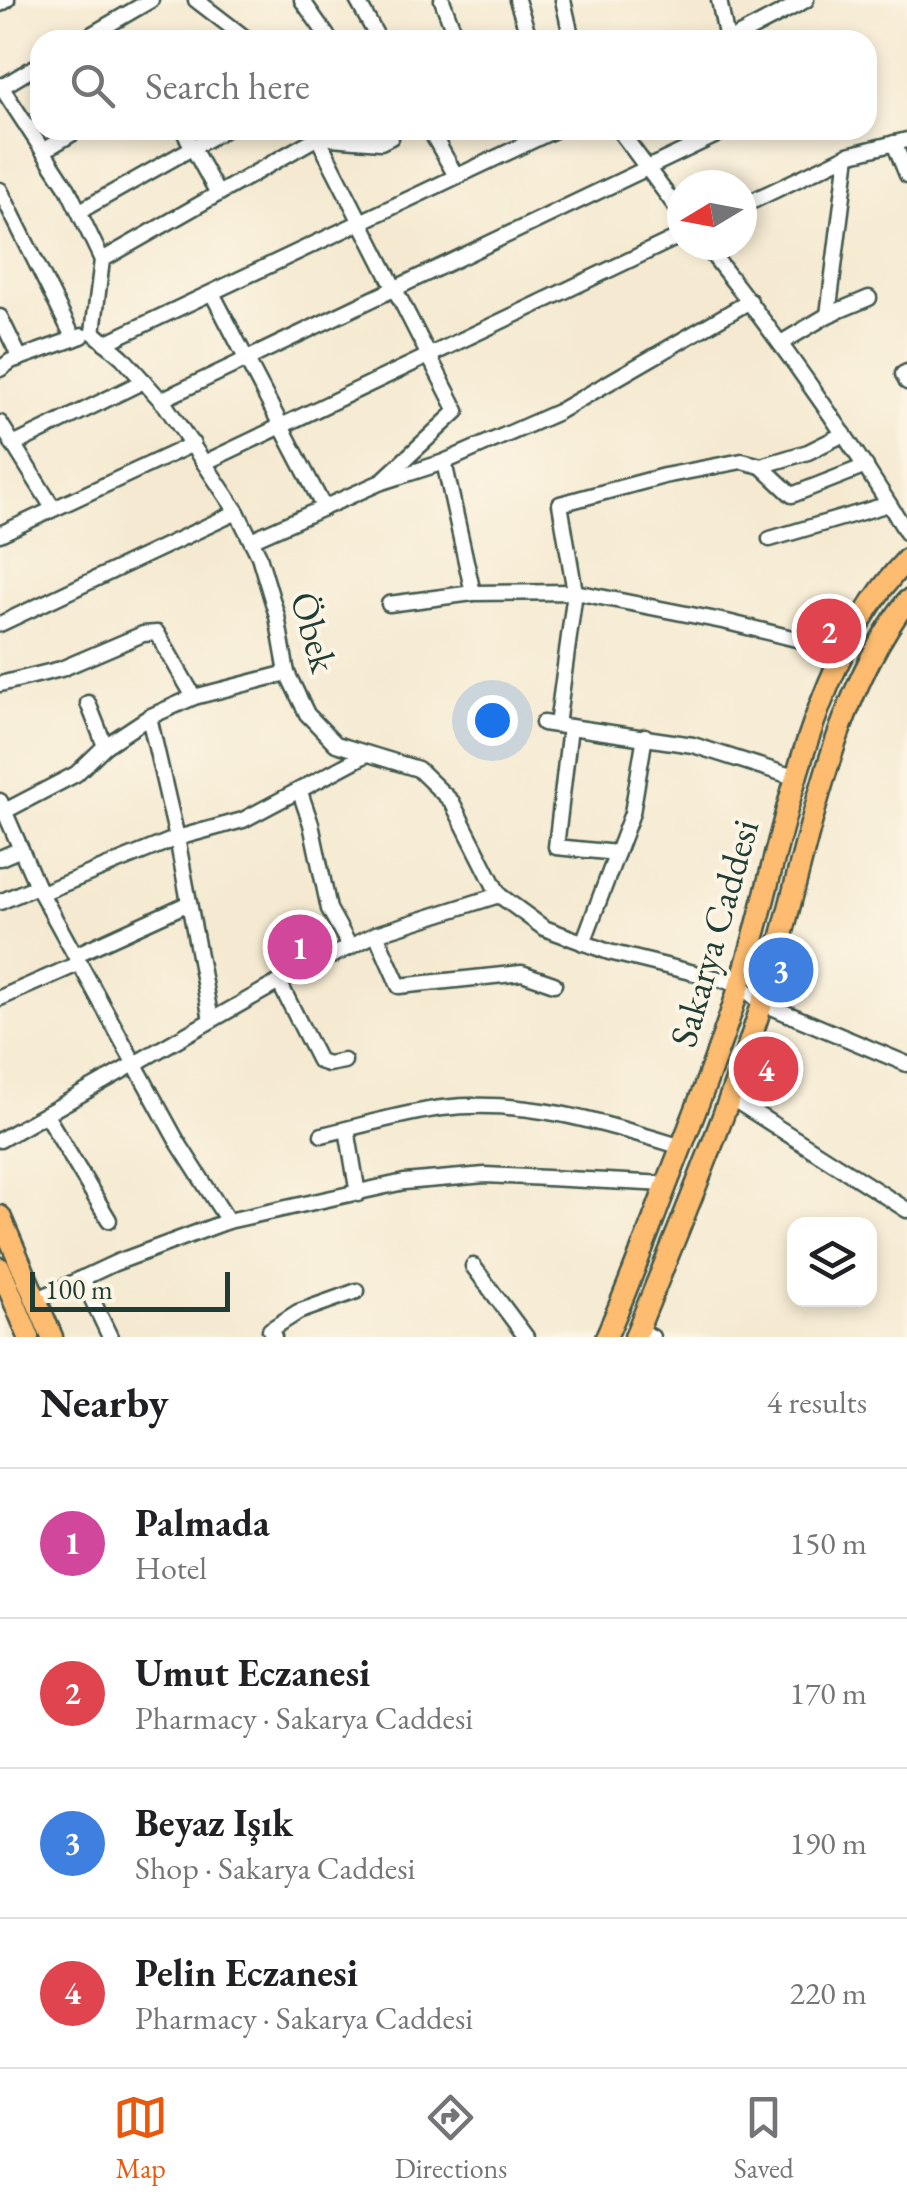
<!DOCTYPE html>
<html lang="en">
<head>
<meta charset="utf-8">
<style>
  body { margin:0; font-family:"EB Garamond",serif; background:#f6f6f6; color:#202124 }
  .controls { position:absolute; right:30px; bottom:30px; display:grid; overflow:hidden; border-radius:20px; box-shadow:0 5px 15px #0003 }
  .controls button { width:90px; height:90px; display:grid; place-items:center; padding:0; border:0; border-bottom:2px solid #e0e0e0; background:#fff; color:#202124; font:50px sans-serif }
  .compass { position:absolute; left:667px; top:170px; width:90px; height:90px; border-radius:50%; background:#fff; box-shadow:0 5px 15px #0003; rotate:260deg }
  .scale { position:absolute; left:30px; bottom:25px; width:200px; box-sizing:border-box; padding-left:10px; border:5px solid #1f3d34; border-top:0; font-size:28px; line-height:35px; white-space:nowrap; color:#1f3d34; -webkit-text-stroke:8px #fcf5e5; paint-order:stroke }
  .you { position:absolute; left:492px; top:720px; width:35px; height:35px; margin:-25px; border:8px solid #fff; border-radius:50%; background:#1a73e8; box-shadow:0 0 0 15px #1a73e833 }
  .badge { display:grid; place-items:center; width:65px; height:65px; border-radius:50%; background:#ea580c; color:#fff; font-size:32px; font-weight:700 }
  .pin { position:absolute; translate:-50% -50%; border:5px solid #fff; box-shadow:0 2px 10px #0006 }
  .list { margin:0; padding:0; list-style:none }
  h2 { display:flex; justify-content:space-between; align-items:center; height:130px; margin:0; padding:0 40px; font-size:42px }
  h2 small { font-size:32px; font-weight:400; color:#757577 }
  .list li { display:grid; grid-template-columns:65px 1fr auto; gap:30px; align-items:center; box-sizing:border-box; height:150px; padding:0 40px; border-top:2px solid #e0e0e0 }
  .list b { display:block; font-size:38px; white-space:nowrap }
  .list p { margin:0; font-size:32px; white-space:nowrap; color:#757577 }
  .list em { font-size:32px; font-style:normal; color:#757577 }
  .icon { flex:none; width:55px; height:55px; fill:none; stroke:currentColor; stroke-width:2; stroke-linecap:round; stroke-linejoin:round }
  .map { position:relative; flex:none; width:907px; height:1337px; overflow:hidden }
  .search { position:absolute; background:#fff; box-shadow:0 5px 15px #0003; left:30px; right:30px; top:30px; height:110px; display:flex; align-items:center; gap:25px; box-sizing:border-box; padding:0 35px; border-radius:30px; color:#757577; font-size:38px }
  .sheet { height:730px; background:#fff }
  nav { display:flex; justify-content:space-around; align-items:center; box-sizing:border-box; height:140px; border-top:2px solid #e0e0e0; background:#fff; font-size:28px; color:#757577 }
  nav a { display:grid; justify-items:center; gap:5px }
  nav .on { color:#ea580c }
  .map>svg:first-child { display:block }
  .lines { fill:none; stroke-linecap:round; stroke-linejoin:round }
  .minor-casing { stroke:#3f574c; stroke-width:19 }
  .primary-casing { stroke:#3f574c; stroke-width:25 }
  .minor { stroke:#fff; stroke-width:14 }
  .primary { stroke:#fdbc6f; stroke-width:20 }
  .labels { text-anchor:middle; stroke-width:8; stroke-linejoin:round; paint-order:stroke }
  .street-label { font-size:38px; fill:#1f3d34; stroke:#fcf5e5 }
</style>
</head>
<body>
<div class="map">
<svg width="907" height="1337" viewBox="0 0 907 1337">
  <rect width="100%" height="100%" fill="#fcf5e5"/>
  <filter id="ink" filterUnits="userSpaceOnUse"><feTurbulence type="fractalNoise" baseFrequency=".01" numOctaves="2"/><feDisplacementMap in="SourceGraphic" scale="20" xChannelSelector="R" yChannelSelector="G"/><feConvolveMatrix kernelMatrix="1 2 1 2 8 2 1 2 1" color-interpolation-filters="sRGB"/></filter>
  <filter id="wash" filterUnits="userSpaceOnUse"><feTurbulence type="fractalNoise" baseFrequency=".0048" numOctaves="4" result="noise"/><feDisplacementMap in="SourceGraphic" scale="40" xChannelSelector="R" yChannelSelector="G"/><feGaussianBlur stdDeviation="2.25" result="paint"/><feColorMatrix in="noise" values="0 0 0 0 0 0 0 0 0 0 0 0 0 0 0 0 0 1.4 0 .05"/><feComposite in="paint" operator="in"/></filter>
  <g filter="url(#wash)">
    <rect width="100%" height="100%" fill="#f5ead1"/>
  </g>
  <g filter="url(#ink)">
    <g class="lines">
      <g class="minor-casing">
        <g id="minor">
          <polyline points="196,0 248,40"/>
          <polyline points="302,0 330,40"/>
          <polyline points="357,0 379,40"/>
          <polyline points="442,0 457,40"/>
          <polyline points="517,0 530,40"/>
          <polyline points="563,0 572,40"/>
          <polyline points="719,0 727,40"/>
          <polyline points="0,4 7,0"/>
          <polyline points="82,40 151,0"/>
          <polyline points="730,40 806,0"/>
          <polyline points="0,85 68,189 102,260 93,332"/>
          <polyline points="0,88 40,64"/>
          <polyline points="183,130 218,194"/>
          <polyline points="314,130 457,411 384,479"/>
          <polyline points="430,130 456,176"/>
          <polyline points="619,130 682,215"/>
          <polyline points="894,143 907,175"/>
          <polyline points="43,151 78,130"/>
          <polyline points="848,155 907,140"/>
          <polyline points="0,190 74,339"/>
          <polyline points="742,206 848,155 828,315"/>
          <polyline points="80,211 224,130"/>
          <path d="M705,245C778,337 846,433 907,533"/>
          <polyline points="102,260 318,137 381,142 391,137 390,130"/>
          <polyline points="212,293 324,508"/>
          <polyline points="0,317 20,358"/>
          <polyline points="93,332 122,357 166,406 237,512 259,556 277,616 287,673 307,714 336,744 418,769 452,802 499,895 544,928 609,952 739,984 762,1003 907,1064"/>
          <polyline points="105,343 555,130"/>
          <polyline points="781,343 828,315 869,298"/>
          <polyline points="0,369 11,361 82,336"/>
          <polyline points="907,372 903,374 907,382"/>
          <polyline points="161,400 727,130"/>
          <polyline points="0,423 53,508"/>
          <polyline points="13,445 144,381"/>
          <polyline points="206,462 682,235"/>
          <polyline points="444,462 473,593"/>
          <polyline points="761,466 792,495 866,466"/>
          <polyline points="0,534 193,444"/>
          <polyline points="770,539 889,504"/>
          <polyline points="251,540 379,483 444,462 558,412 750,301"/>
          <polyline points="389,604 473,593 575,592 727,622 845,651"/>
          <polyline points="0,624 237,512"/>
          <polyline points="0,684 61,669 143,634 157,633 194,697"/>
          <polyline points="88,703 105,746"/>
          <polyline points="149,717 177,838 211,1020"/>
          <polyline points="543,723 693,745 797,778"/>
          <polyline points="557,725 575,592 560,504 664,476 742,461 761,466 808,452 844,434"/>
          <polyline points="570,727 556,847 617,853"/>
          <polyline points="300,792 311,824 329,909 350,947"/>
          <polyline points="0,801 37,886 177,1141 228,1221"/>
          <polyline points="5,811 76,774 105,746 149,717 194,697 287,673"/>
          <polyline points="0,858 21,849"/>
          <polyline points="41,893 177,838 243,820 367,754"/>
          <polyline points="0,902 37,886"/>
          <polyline points="376,934 399,986 522,973 554,984"/>
          <polyline points="583,943 632,813 645,736"/>
          <polyline points="75,955 189,903"/>
          <polyline points="279,982 319,1061 328,1064 344,1061"/>
          <polyline points="0,998 80,963"/>
          <polyline points="730,1097 907,1210"/>
          <polyline points="46,1115 109,1220"/>
          <polyline points="347,1129 358,1194"/>
          <path d="M322,1135C361,1126 402,1113 442,1108C525,1098 603,1123 682,1147"/>
          <polyline points="0,1140 279,982 376,934 499,895"/>
          <polyline points="473,1266 526,1337"/>
          <polyline points="82,1278 110,1337"/>
          <polyline points="36,1300 115,1263 228,1221 404,1182 485,1175 667,1184"/>
          <polyline points="638,1330 652,1337"/>
          <polyline points="274,1337 270,1330 298,1312 357,1291"/>
        </g>
      </g>
      <g class="primary-casing">
        <g id="primary">
          <polyline points="0,1216 52,1337"/>
          <polyline points="0,1268 29,1337"/>
          <path d="M606,1337C629,1286 648,1233 668,1181C698,1105 728,1029 750,951C786,823 812,658 907,559"/>
          <path d="M635,1337C685,1213 738,1089 775,961C808,845 832,698 907,601"/>
        </g>
      </g>
      <use href="#minor" class="minor"/>
      <use href="#primary" class="primary"/>
    </g>
  </g>
  <g class="labels">
    <g class="street-label">
      <text transform="translate(314 632) rotate(74)" y="13">Öbek</text>
      <text transform="translate(714 933) rotate(-74)" y="13">Sakarya Caddesi</text>
    </g>
  </g>
</svg>
<div class="controls">
<button><svg class="icon" aria-label="layers" viewBox="0 0 24 24"><path d="M12 4l9 5-9 5-9-5zM3 14l9 5 9-5"/></svg></button>
</div>
<svg class="compass" viewBox="-18 -18 36 36"><path d="M0-13l5 13h-10z" fill="#e53935"/><path d="M0 13l5-13h-10z" fill="#757577"/></svg>
<div class="scale">100 m</div>
<div class="you"></div>
<div class="pin badge" style="left:300px;top:947px;background:#d1479c">1</div>
<div class="pin badge" style="left:829px;top:631px;background:#e0444e">2</div>
<div class="pin badge" style="left:781px;top:970px;background:#3f7fe0">3</div>
<div class="pin badge" style="left:766px;top:1069px;background:#e0444e">4</div>
<div class="search"><svg class="icon" aria-label="search" viewBox="0 0 24 24"><circle cx="10" cy="10" r="6"/><path d="M15 15l6 6"/></svg>Search here</div>
</div>
<section class="sheet">
<h2>Nearby<small>4 results</small></h2>
<ul class="list">
<li><span class="badge" style="background:#d1479c">1</span><div><b>Palmada</b><p>Hotel</p></div><em>150 m</em></li>
<li><span class="badge" style="background:#e0444e">2</span><div><b>Umut Eczanesi</b><p>Pharmacy · Sakarya Caddesi</p></div><em>170 m</em></li>
<li><span class="badge" style="background:#3f7fe0">3</span><div><b>Beyaz Işık</b><p>Shop · Sakarya Caddesi</p></div><em>190 m</em></li>
<li><span class="badge" style="background:#e0444e">4</span><div><b>Pelin Eczanesi</b><p>Pharmacy · Sakarya Caddesi</p></div><em>220 m</em></li>
</ul>
</section>
<nav>
<a class="on"><svg class="icon" aria-label="map" viewBox="0 0 24 24"><path d="M3 6l6-2 6 2 6-2v14l-6 2-6-2-6 2zM9 4v14M15 6v14"/></svg>Map</a>
<a><svg class="icon" aria-label="directions" viewBox="0 0 24 24"><path d="M12 3l9 9-9 9-9-9zM9 14v-3h6M13 9l2 2-2 2"/></svg>Directions</a>
<a><svg class="icon" aria-label="saved" viewBox="0 0 24 24"><path d="M7 4h10v16l-5-4-5 4z"/></svg>Saved</a>
</nav>
</body>
</html>
